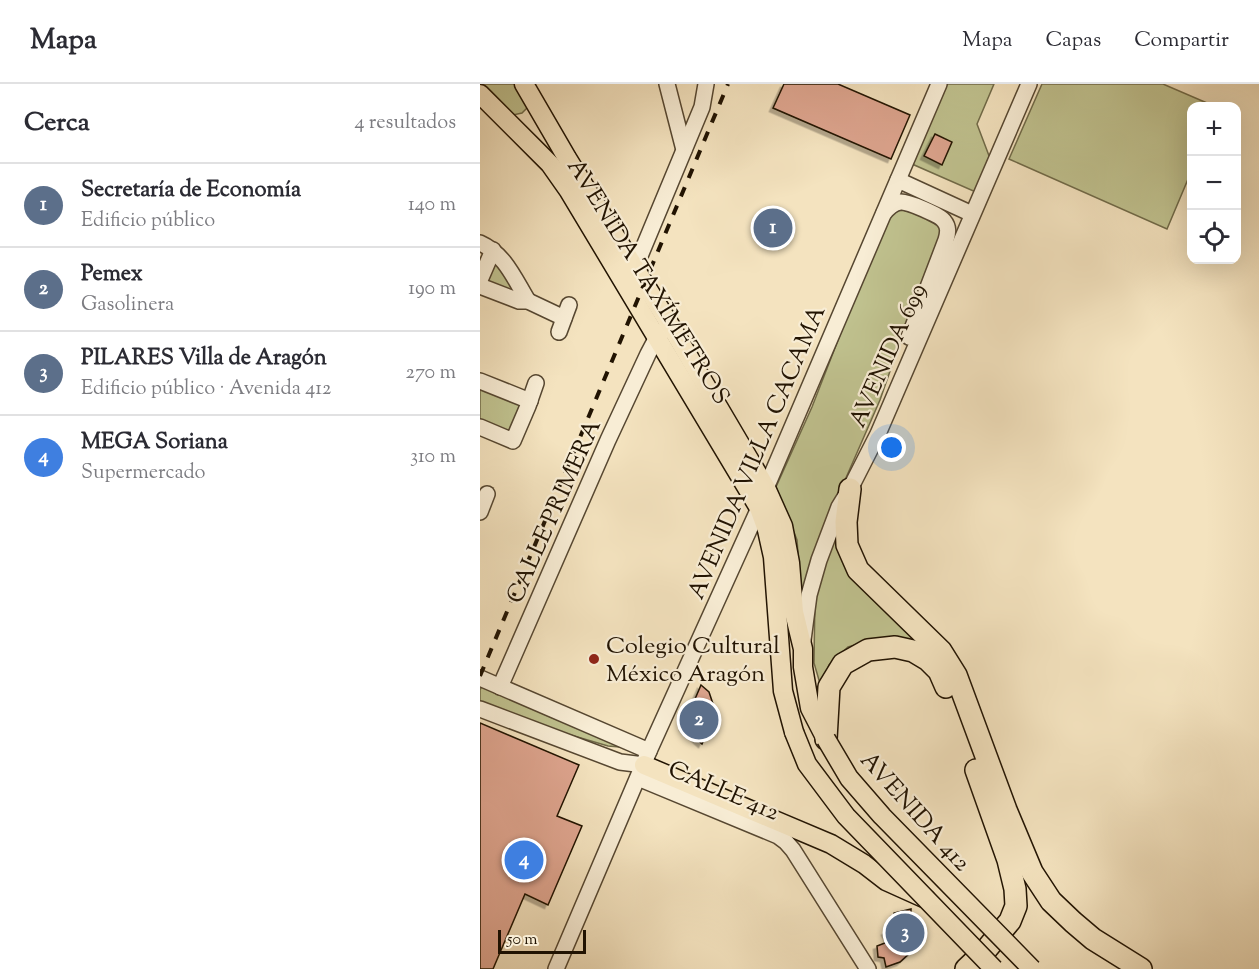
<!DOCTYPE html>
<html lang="es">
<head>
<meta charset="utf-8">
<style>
  body { margin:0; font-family:"Sorts Mill Goudy",serif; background:#f7f7f7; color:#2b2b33 }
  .controls { position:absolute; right:18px; top:18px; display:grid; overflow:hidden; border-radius:12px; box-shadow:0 6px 24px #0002 }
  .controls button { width:54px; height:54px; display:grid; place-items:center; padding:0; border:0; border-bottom:2px solid #e1e1e2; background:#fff; color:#2b2b33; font:30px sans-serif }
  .scale { position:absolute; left:18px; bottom:15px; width:88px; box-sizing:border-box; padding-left:6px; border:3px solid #211302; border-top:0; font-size:16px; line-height:21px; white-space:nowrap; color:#211302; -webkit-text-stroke:4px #f8edd5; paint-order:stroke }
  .you { position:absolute; left:412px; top:364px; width:21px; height:21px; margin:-15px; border:4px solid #fff; border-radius:50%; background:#1a73e8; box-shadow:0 0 0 9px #1a73e833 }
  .badge { display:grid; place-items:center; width:39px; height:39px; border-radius:50%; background:#8f2418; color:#fff; font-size:20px; font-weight:700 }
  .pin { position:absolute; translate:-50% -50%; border:3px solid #fff; box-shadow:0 2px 6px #0006 }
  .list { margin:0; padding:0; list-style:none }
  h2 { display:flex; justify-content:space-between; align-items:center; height:78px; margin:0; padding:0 24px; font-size:26px }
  h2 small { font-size:20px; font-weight:400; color:#7c7c81 }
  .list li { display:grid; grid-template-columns:39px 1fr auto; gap:18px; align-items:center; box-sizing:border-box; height:84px; padding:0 24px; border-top:2px solid #e1e1e2 }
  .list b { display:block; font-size:22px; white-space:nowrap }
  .list p { margin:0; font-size:20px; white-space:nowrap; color:#7c7c81 }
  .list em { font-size:20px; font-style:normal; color:#7c7c81 }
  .icon { flex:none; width:33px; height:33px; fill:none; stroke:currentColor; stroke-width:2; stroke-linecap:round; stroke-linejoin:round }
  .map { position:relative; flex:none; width:779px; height:885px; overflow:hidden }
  header { display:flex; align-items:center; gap:36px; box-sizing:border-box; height:84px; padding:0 30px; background:#fff; border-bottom:2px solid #e1e1e2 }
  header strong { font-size:28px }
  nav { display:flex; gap:33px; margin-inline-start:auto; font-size:21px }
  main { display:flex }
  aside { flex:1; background:#fff }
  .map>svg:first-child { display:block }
  .green { fill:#c0c28f; stroke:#706a48; stroke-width:1.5 }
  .building { fill:#dea58f; stroke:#211302; stroke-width:1.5; filter:url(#shadow) }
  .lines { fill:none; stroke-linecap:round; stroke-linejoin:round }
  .minor-casing { stroke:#564731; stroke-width:18 }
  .major-casing { stroke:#211302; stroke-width:21 }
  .highway-casing { stroke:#211302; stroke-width:24 }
  .minor { stroke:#f8edd5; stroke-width:15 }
  .major { stroke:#f4e3bf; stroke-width:18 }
  .highway { stroke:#f4e3bf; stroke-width:21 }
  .rail { stroke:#211302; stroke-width:4; stroke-dasharray:10 10; stroke-linecap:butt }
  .major-bridge-casing { stroke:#211302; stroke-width:21; stroke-linecap:butt }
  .major-bridge { stroke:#f4e3bf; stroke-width:18 }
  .poi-dot { fill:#8f2418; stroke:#f8edd5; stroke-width:2 }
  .labels { text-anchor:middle; stroke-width:4.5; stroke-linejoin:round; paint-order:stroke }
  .street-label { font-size:24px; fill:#211302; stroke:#f8edd5 }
  .poi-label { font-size:24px; fill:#211302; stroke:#f8edd5; text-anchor:start }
</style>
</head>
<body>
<header>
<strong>Mapa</strong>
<nav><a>Mapa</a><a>Capas</a><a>Compartir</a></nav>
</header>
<main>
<aside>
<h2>Cerca<small>4 resultados</small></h2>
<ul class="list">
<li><span class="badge" style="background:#5c6f8a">1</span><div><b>Secretaría de Economía</b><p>Edificio público</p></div><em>140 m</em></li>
<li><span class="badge" style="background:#5c6f8a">2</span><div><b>Pemex</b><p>Gasolinera</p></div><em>190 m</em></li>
<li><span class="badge" style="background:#5c6f8a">3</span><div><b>PILARES Villa de Aragón</b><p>Edificio público · Avenida 412</p></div><em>270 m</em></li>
<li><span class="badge" style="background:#3f7fe0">4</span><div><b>MEGA Soriana</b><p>Supermercado</p></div><em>310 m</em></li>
</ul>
</aside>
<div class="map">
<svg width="779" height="885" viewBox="0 0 779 885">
  <defs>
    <filter id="shadow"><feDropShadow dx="-3.5" dy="3.5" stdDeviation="0" flood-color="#0004"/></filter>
  </defs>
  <rect width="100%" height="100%" fill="#f4e3bf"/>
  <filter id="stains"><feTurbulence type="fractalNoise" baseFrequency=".00333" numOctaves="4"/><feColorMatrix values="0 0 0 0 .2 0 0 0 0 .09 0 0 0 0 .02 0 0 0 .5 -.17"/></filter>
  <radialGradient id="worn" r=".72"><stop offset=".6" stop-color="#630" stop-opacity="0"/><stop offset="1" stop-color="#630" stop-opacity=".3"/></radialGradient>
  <g class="green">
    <polygon points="0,0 37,0 47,16 47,24 42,29 33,31"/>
    <polygon points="467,0 514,0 497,40 511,77 498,109 432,80"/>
    <polygon points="562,0 683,0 734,22 712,22 711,88 687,145 529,75"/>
    <polygon points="417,120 457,135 462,152 433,221 400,316 348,435 322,523 317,456 296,403 332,323 409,125"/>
    <polygon points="18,178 37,213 5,200 14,179"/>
    <polygon points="0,298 48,318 33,354 0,340"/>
    <polygon points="358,441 360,456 445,559 415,553 400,554 368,563 349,581 341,603 334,579 335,511"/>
    <polygon points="2,602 73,634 130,656 140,663 128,662 77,647 53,637 26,629 0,617 0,606"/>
  </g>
  <g class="building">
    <polygon points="304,0 358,0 430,31 411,75 293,24"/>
    <polygon points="455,50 472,58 462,81 444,72"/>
    <polygon points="221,601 229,608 236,629 222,660 203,643"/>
    <polygon points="0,639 99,681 77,732 102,742 68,821 45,810 13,885 0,885"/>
    <polygon points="431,825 431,832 438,833 437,842 445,845 440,857 431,868 420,878 406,883 404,874 398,873 397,862 410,857 405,848 411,843 414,836 414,829"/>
  </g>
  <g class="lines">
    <g class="minor-casing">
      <g id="minor">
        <polyline points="187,0 204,66"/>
        <polyline points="418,96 492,130"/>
        <path d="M404,129C408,124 414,119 420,118C427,117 460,131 464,137C469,143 468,149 466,156L429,253"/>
        <path d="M0,159C25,170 35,196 48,217"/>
        <polyline points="155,184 222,23 226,0"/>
        <polyline points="0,196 13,166"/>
        <polyline points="0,202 39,217 48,217 84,234"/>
        <polyline points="79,248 89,221"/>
        <polyline points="0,297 50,317"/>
        <polyline points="0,343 33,357 48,322 56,299"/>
        <polyline points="0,428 7,410"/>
        <polyline points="323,556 329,511 339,476 359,423 370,405 398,350 549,0"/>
        <polyline points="0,594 169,667"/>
        <polyline points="20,603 128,356 168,270 177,253 184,246"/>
        <polyline points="0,625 140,678 164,681"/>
        <polyline points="158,694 298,752 306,758 313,766 388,885"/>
        <polyline points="76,885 169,667 279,424 286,404 459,0"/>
      </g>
    </g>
    <g class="major-casing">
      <g id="major">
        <polyline points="44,0 87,74 190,241 286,404 303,442 310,479 314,528 323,565 323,583 330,624 346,655"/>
        <polyline points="0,10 70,80 89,107 279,424 287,446 293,473 303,607 314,648"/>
        <polyline points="164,681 351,760 384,780 406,797 446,815"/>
      </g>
    </g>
    <g class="highway-casing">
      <g id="highway">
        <polyline points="370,405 366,438 367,461 378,486 461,567 476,591 526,726 552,788 571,817 593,838 613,855 661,885"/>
        <polyline points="346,655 349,603 363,580 388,566 415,563 433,567 448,576 459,587 466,603"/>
        <polyline points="486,885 505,867 530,837 536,822 535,805 528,776 496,686"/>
      </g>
    </g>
    <use href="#minor" class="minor"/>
    <use href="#major" class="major"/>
    <use href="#highway" class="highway"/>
    <polyline class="rail" points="0,592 248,0"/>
    <g class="major-bridge-casing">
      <g id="major-bridge">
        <polyline points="314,648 327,680 366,732 514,885"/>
        <polyline points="346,655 369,694 402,732 552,885"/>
      </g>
    </g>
    <use href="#major-bridge" class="major-bridge"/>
  </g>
  <circle class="poi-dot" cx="114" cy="575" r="6"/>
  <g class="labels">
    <g class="street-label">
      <text transform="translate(169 197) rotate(58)" y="8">AVENIDA TAXÍMETROS</text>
      <text transform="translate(407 271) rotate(-66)" y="8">AVENIDA 699</text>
      <text transform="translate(276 368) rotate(-67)" y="8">AVENIDA VILLA CACAMA</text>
      <text transform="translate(73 427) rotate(-66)" y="8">CALLE PRIMERA</text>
      <text transform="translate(244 706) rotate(23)" y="8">CALLE 412</text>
      <text transform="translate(436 727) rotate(48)" y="8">AVENIDA 412</text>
    </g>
    <g class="poi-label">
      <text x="126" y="569">Colegio Cultural<tspan x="126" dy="28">México Aragón</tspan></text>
    </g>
  </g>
  <rect width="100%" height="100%" filter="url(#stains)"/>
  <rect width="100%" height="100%" fill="url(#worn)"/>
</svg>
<div class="controls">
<button>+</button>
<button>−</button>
<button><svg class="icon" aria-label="locate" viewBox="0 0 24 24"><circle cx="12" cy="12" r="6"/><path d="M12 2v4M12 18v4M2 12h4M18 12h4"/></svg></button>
</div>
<div class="scale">50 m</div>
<div class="you"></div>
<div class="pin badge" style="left:293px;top:144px;background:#5c6f8a">1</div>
<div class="pin badge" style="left:219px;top:636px;background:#5c6f8a">2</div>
<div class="pin badge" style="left:425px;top:849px;background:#5c6f8a">3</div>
<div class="pin badge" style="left:44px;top:776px;background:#3f7fe0">4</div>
</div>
</main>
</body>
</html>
